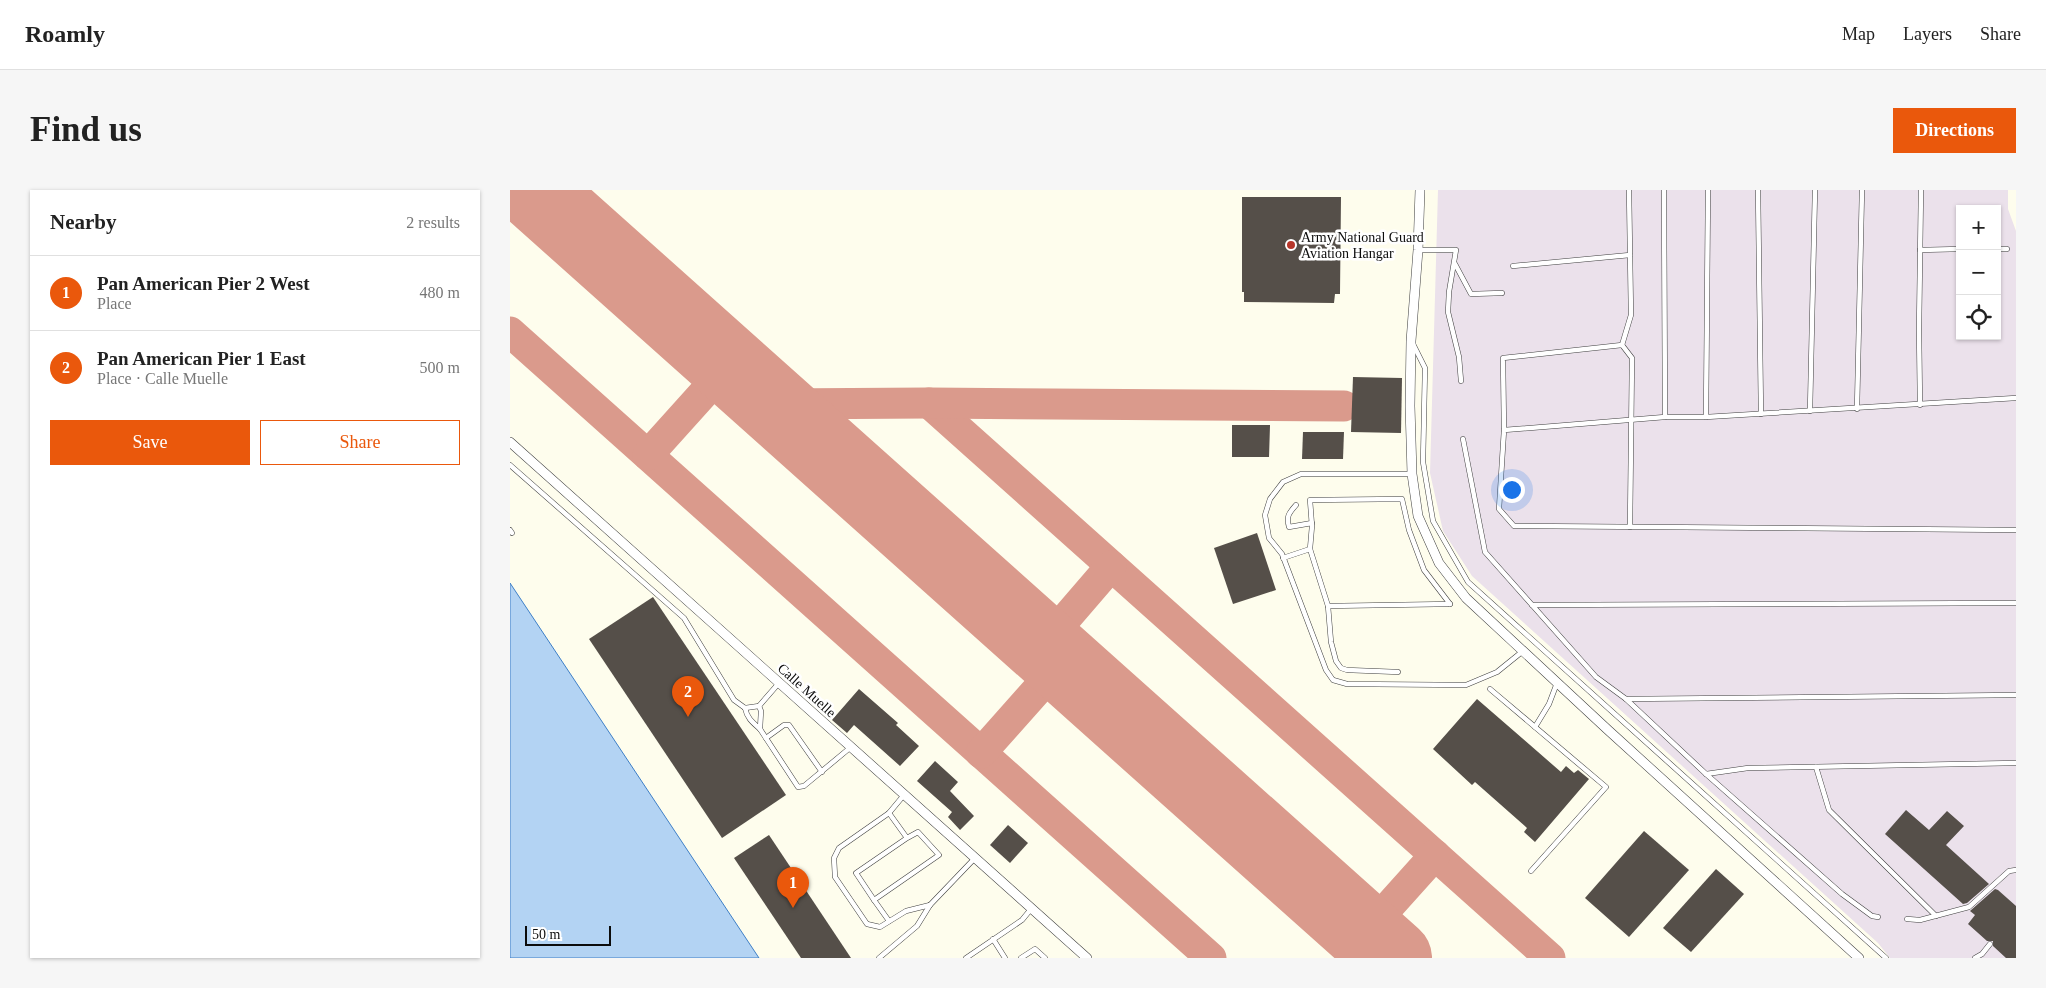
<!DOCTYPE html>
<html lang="en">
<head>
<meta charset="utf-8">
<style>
  body { margin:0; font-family:"Times New Roman",serif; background:#f6f6f6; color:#222 }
  .controls { position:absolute; right:15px; top:15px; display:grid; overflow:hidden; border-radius:0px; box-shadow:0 1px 4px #0004 }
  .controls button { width:45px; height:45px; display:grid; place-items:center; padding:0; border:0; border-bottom:1px solid #e0e0e0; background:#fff; color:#222; font:25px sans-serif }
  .scale { position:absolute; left:15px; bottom:12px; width:86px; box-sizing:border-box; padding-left:5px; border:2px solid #0c0c0c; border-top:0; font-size:14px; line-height:18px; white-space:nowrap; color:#0c0c0c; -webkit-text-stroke:4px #fff; paint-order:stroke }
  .you { position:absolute; left:1001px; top:299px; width:18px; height:18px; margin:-12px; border:4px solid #fff; border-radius:50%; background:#1a73e8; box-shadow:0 0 0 8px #1a73e833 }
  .badge { display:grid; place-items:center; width:32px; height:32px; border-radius:50%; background:#ea580c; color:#fff; font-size:16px; font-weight:700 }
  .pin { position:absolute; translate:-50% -41px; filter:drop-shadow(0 1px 2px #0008) }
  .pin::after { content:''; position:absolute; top:26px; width:18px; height:15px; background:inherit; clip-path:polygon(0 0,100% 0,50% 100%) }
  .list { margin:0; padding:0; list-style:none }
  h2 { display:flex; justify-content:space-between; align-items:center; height:65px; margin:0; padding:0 20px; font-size:21px }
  h2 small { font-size:16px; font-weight:400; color:#767676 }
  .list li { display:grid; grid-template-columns:32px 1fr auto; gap:15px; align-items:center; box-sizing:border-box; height:75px; padding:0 20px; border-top:1px solid #e0e0e0 }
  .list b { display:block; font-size:19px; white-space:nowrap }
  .list p { margin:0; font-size:16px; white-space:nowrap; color:#767676 }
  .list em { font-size:16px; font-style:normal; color:#767676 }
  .actions { display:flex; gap:10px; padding:15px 20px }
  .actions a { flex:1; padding:11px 0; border:1px solid #ea580c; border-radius:0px; text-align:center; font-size:18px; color:#ea580c }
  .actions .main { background:#ea580c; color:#fff }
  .icon { flex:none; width:28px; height:28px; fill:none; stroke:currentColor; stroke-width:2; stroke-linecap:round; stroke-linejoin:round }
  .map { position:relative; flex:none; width:1506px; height:768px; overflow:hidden; border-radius:0px }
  header { display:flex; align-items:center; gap:30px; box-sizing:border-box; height:70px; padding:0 25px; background:#fff; border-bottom:1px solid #e0e0e0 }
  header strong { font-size:24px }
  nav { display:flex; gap:28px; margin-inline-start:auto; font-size:18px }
  .intro { display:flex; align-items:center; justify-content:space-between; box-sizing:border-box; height:120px; padding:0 30px }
  h1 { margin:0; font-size:35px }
  .button { padding:12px 22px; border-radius:0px; background:#ea580c; color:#fff; font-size:18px; font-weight:700 }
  main { display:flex; gap:30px; padding:0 30px }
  aside { flex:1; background:#fff; border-radius:0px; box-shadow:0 1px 4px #0004 }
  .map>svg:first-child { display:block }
  .industrial { fill:#ebe1eb; fill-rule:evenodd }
  .water { fill:#b3d3f3; stroke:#3e7fc7 }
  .pier { fill:#fefded }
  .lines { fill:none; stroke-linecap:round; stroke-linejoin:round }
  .taxiway { stroke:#da9a8c; stroke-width:31 }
  .runway { stroke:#da9a8c; stroke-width:78 }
  .building { fill:#554f49 }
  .service-casing { stroke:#3f3f3f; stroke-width:5.5 }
  .minor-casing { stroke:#3f3f3f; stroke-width:10 }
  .service { stroke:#fff; stroke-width:4.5 }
  .minor { stroke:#fff; stroke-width:9 }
  .poi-dot { fill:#b6362a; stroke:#fff; stroke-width:2 }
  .labels { text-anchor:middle; stroke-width:5; stroke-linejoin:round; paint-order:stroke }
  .poi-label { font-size:14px; fill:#0c0c0c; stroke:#fff; text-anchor:start }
  .street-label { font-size:14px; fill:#0c0c0c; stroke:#fff }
</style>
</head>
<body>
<header>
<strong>Roamly</strong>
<nav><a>Map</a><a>Layers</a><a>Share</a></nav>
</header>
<div class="intro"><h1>Find us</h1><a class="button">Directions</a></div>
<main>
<aside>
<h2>Nearby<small>2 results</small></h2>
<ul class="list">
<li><span class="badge">1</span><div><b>Pan American Pier 2 West</b><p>Place</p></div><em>480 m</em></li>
<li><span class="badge">2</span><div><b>Pan American Pier 1 East</b><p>Place · Calle Muelle</p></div><em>500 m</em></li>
</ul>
<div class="actions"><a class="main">Save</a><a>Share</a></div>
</aside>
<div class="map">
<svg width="1506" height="768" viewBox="0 0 1506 768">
  <rect width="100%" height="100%" fill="#fefded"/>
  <path class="industrial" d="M928,0H1498V19L1506,41V768H1380L1368,753L962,386L933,341L920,283ZM1450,19H1487V146H1450Z"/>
  <polygon class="water" points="0,393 249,768 0,768"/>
  <polygon class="pier" points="27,428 175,650 252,768 26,429"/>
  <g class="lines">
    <g class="taxiway">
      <polyline points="0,142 701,768"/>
      <polyline points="419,213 1040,768"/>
      <polyline points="263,214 419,213 834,216"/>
      <polyline points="138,265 219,175"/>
      <polyline points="533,455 601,376"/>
      <polyline points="471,563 552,472"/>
      <polyline points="855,743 925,665"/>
    </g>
    <polyline class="runway" points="23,0 883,768"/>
  </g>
  <g class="building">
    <polygon points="732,7 831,7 830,104 825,104 824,113 734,112 734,102 732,102"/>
    <polygon points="843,187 892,188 891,243 841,242"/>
    <polygon points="722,235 760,235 759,267 722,267"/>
    <polygon points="793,242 834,242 833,269 792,269"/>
    <polygon points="747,343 766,400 723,414 704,358"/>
    <polygon points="143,407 276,605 212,648 79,449"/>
    <polygon points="349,499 388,533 386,535 409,556 390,576 344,535 337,543 322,530"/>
    <polygon points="967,509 1051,582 1056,576 1064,583 1068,580 1079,589 1025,652 1014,642 1017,638 965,592 962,595 923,559"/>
    <polygon points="425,571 448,592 440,601 464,626 450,640 438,627 442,622 407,591"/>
    <polygon points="1396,620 1419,640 1437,621 1454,636 1436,655 1479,694 1457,713 1453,714 1375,644"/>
    <polygon points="498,635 518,653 500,673 480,655"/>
    <polygon points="1134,641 1179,680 1119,747 1075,708"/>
    <polygon points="259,645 341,768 291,768 224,668"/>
    <polygon points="1206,679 1234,704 1181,762 1153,738"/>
    <polygon points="1485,699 1488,700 1506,716 1506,768 1496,768 1483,756 1483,751 1477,751 1458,734 1465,725 1460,721"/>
  </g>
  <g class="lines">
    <g class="service-casing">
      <g id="service">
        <polyline points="1154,0 1155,227"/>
        <polyline points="1248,0 1251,224"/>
        <polyline points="1487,59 1497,59"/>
        <polyline points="908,60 946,60 939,102 938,122 949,167 951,191"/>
        <polyline points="1410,60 1450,59"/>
        <polyline points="945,74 961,104 992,103"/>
        <polyline points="1003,76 1120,65"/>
        <polyline points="903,154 915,178 913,272 923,331 958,392 1376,768"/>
        <polyline points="1112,155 1121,125 1119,0"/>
        <polyline points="1506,208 1196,227 1155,227 994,240 989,319 1004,336 1506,340"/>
        <polyline points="1410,215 1409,140 1411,0"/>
        <polyline points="1347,219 1352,0"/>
        <polyline points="1300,221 1305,0"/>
        <polyline points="1196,227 1198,0"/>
        <polyline points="994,240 993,168 1112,155 1122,168 1120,337"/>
        <polyline points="953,249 975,362 1086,487 1116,509 1196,584 1332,704 1362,726 1368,727"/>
        <polyline points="0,275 174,428 224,510 235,518 249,516 269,493"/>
        <polyline points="902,284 791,284 773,292 760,309 755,325 759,348 772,364 816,480 823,490 837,494 956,495 987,482 1013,461"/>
        <path d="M786,315C779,323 776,326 779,337L802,333"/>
        <polyline points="0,340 2,343"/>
        <polyline points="800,359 802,336 800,310 892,309 899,340 914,380 940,414"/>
        <polyline points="773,368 800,359 818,416 821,452 826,471 831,478 837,480 888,482"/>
        <polyline points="1022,415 1506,413"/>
        <polyline points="818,416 940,414"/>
        <polyline points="980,499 1096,597 1021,681"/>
        <polyline points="1116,509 1506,505"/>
        <path d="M235,518C237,528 242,532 250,539L251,521L249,516"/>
        <polyline points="1025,537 1039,514 1047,493"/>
        <polyline points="250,539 288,597 294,596 341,557"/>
        <polyline points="256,548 274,535 279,535 312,582"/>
        <polyline points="1306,577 1319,620 1426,726"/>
        <polyline points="1196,584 1238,578 1506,573"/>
        <polyline points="394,605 379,623 329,658 324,668 325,687 357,734 370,737 396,721 420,715 465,668"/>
        <polyline points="379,623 397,648 346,683 364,710 429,665 408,642 397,648"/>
        <polyline points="364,710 379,731"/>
        <polyline points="1397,729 1410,730 1459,717 1499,681 1506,680"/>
        <polyline points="483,749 495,768"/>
        <polyline points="369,768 407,736 420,715"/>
        <polyline points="456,768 512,730 521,719"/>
        <polyline points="511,768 525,759 535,768"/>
        <polyline points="1465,768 1472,764 1480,754"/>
      </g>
    </g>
    <g class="minor-casing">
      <g id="minor">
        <polyline points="910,0 908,60 901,151 900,216 902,284 908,326 929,373 956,408 1098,540 1349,768"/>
        <polyline points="0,252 577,768"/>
      </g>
    </g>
    <use href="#service" class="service"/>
    <use href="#minor" class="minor"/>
  </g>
  <circle class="poi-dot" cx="781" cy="55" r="5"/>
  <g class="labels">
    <g class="poi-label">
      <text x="791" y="52">Army National Guard<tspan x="791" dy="16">Aviation Hangar</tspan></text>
    </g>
    <g class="street-label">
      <text transform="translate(297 500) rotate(42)" y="5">Calle Muelle</text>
    </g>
  </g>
</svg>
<div class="controls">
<button>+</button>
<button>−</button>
<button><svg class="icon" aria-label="locate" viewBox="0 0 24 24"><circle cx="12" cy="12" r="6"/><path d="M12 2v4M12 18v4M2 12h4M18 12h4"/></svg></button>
</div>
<div class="scale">50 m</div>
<div class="you"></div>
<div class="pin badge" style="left:283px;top:718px">1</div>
<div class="pin badge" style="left:178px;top:527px">2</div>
</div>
</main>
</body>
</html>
